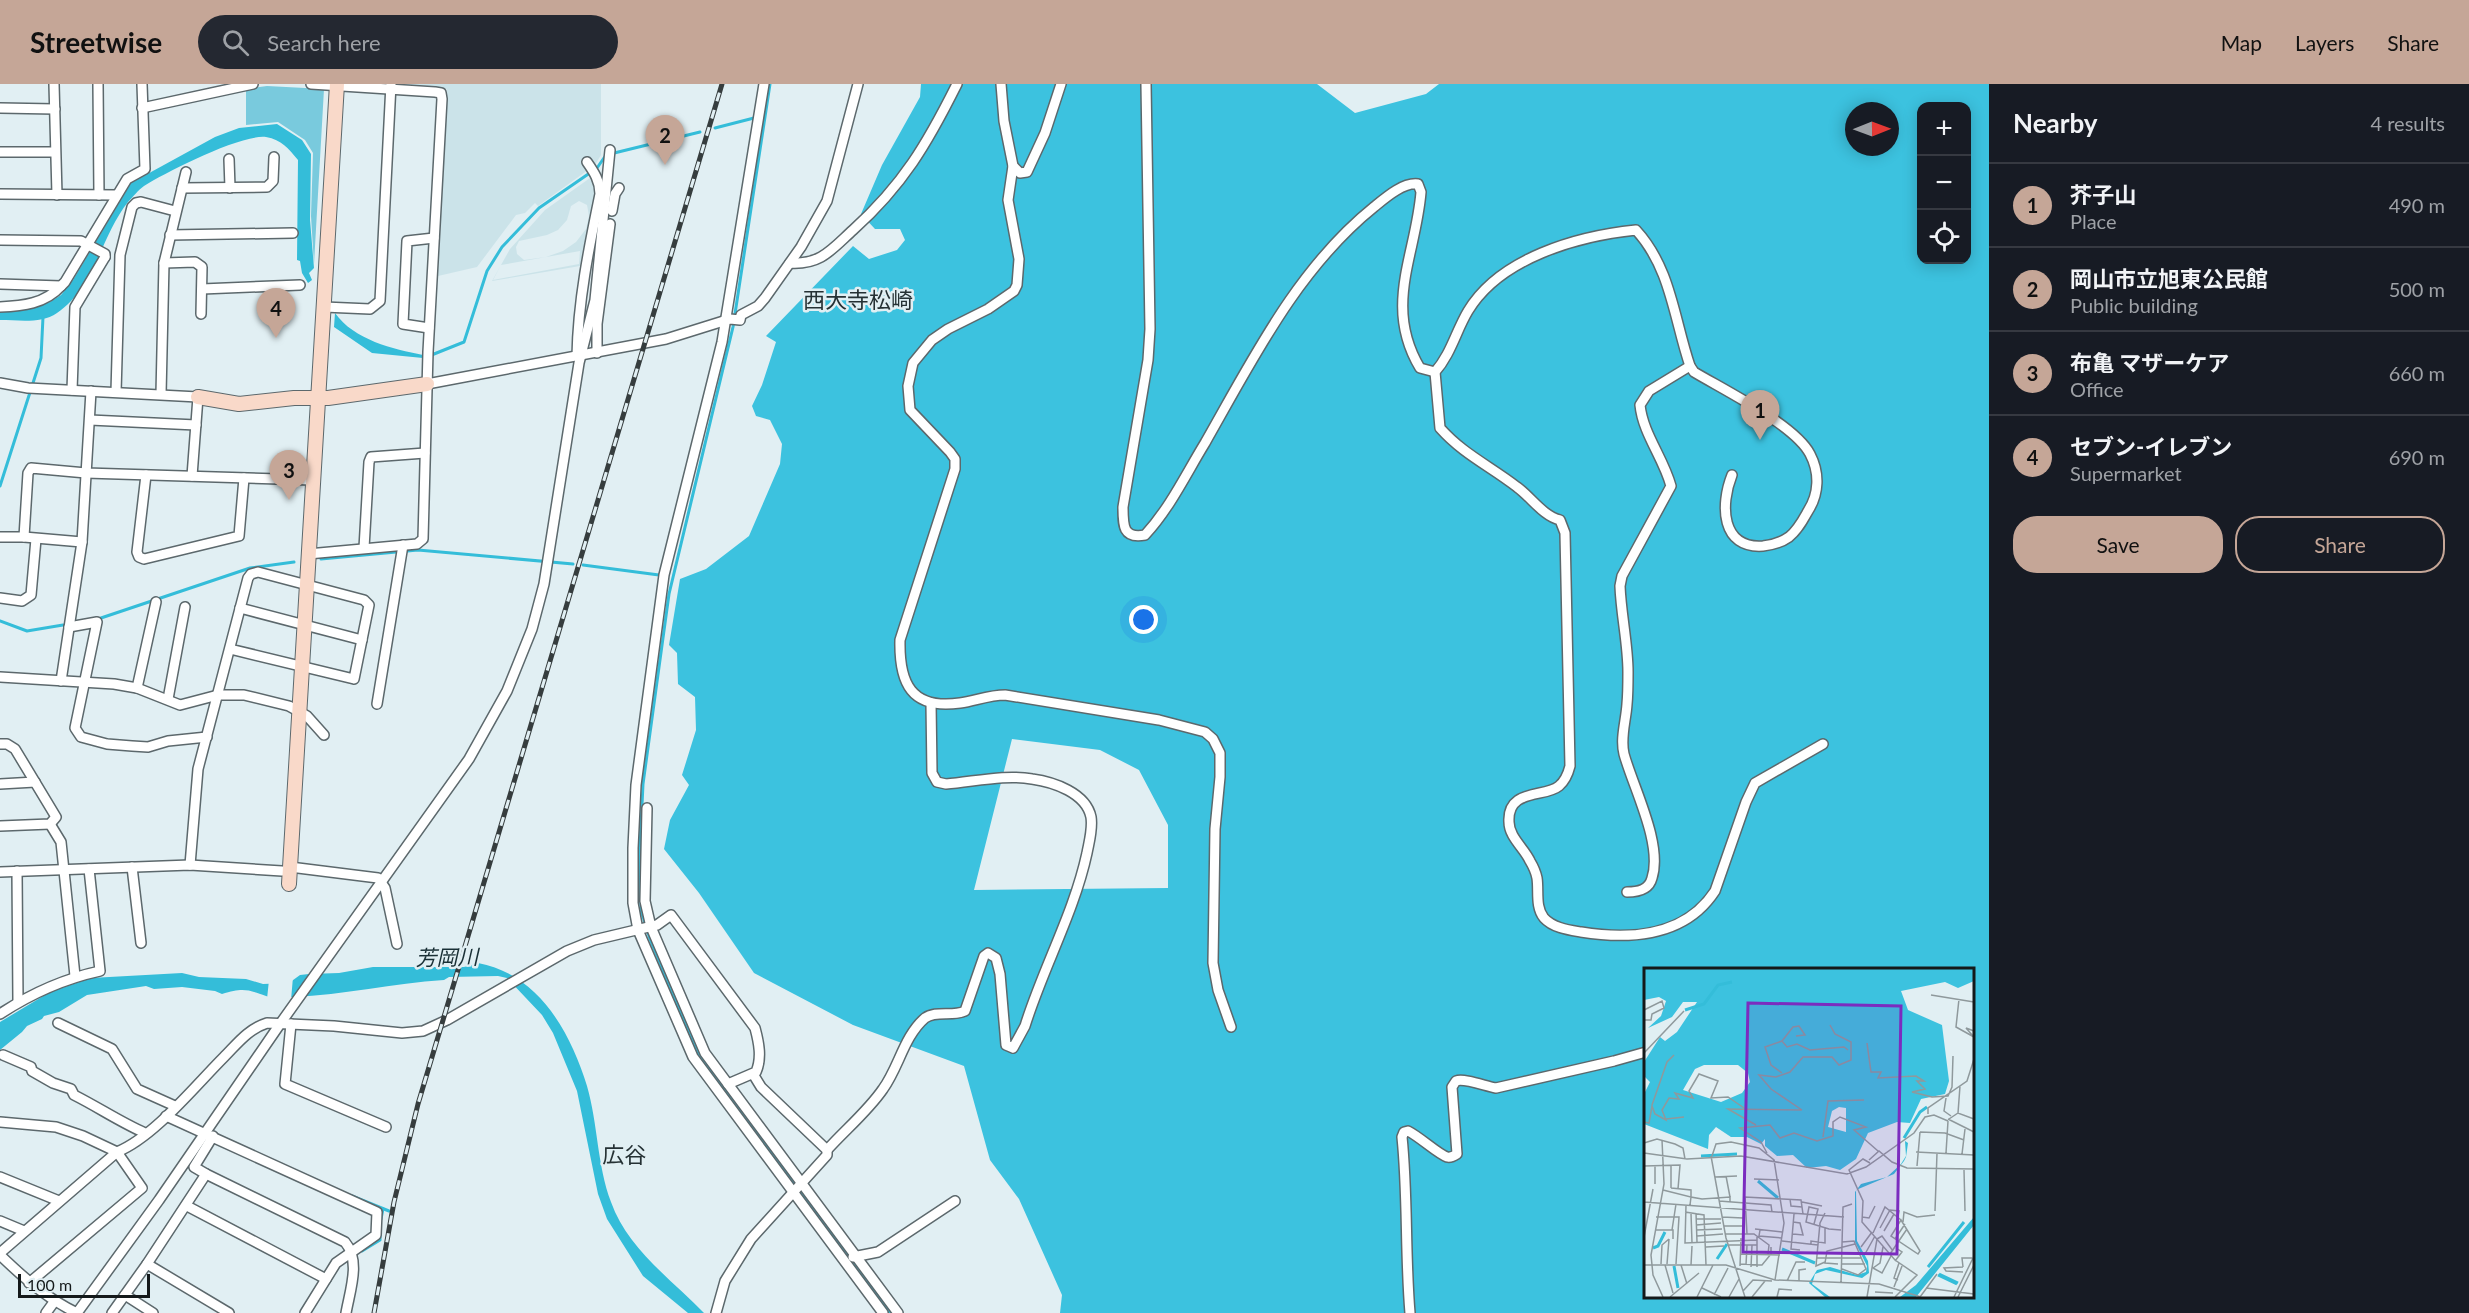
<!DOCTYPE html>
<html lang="en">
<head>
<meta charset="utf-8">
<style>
  body { margin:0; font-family:Lato,"Noto Sans JP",sans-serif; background:#242831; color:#f1f3f6 }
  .controls { position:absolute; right:18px; top:18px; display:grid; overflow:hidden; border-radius:12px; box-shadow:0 3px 15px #0003 }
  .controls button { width:54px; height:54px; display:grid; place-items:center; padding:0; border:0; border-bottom:2px solid #363941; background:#171b24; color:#f1f3f6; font:30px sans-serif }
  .compass { position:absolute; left:1845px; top:18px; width:54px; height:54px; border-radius:50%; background:#171b24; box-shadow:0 3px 15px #0003; rotate:89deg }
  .scale { position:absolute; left:18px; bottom:15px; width:132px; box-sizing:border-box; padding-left:6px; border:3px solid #14191a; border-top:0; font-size:16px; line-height:21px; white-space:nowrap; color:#14191a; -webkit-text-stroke:4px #e1eff3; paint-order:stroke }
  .you { position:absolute; left:1144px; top:536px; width:21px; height:21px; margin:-15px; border:4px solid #fff; border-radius:50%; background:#1a73e8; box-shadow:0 0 0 9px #1a73e833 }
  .badge { display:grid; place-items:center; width:39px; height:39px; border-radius:50%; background:#c5a697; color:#111; font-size:20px; font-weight:700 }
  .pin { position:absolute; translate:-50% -50px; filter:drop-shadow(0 2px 3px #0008) }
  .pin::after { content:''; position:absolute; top:32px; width:21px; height:18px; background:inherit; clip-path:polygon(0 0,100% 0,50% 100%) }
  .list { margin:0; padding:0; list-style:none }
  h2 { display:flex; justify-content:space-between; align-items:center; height:78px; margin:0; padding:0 24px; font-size:26px }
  h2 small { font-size:20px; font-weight:400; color:#9ea1a6 }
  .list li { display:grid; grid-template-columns:39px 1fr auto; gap:18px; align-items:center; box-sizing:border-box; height:84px; padding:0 24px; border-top:2px solid #363941 }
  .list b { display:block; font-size:22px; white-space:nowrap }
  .list p { margin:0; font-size:20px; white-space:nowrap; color:#9ea1a6 }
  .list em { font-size:20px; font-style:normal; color:#9ea1a6 }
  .actions { display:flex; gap:12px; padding:18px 24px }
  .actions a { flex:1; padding:14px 0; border:2px solid #c5a697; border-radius:24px; text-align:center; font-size:21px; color:#c5a697 }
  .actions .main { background:#c5a697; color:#111 }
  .icon { flex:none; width:33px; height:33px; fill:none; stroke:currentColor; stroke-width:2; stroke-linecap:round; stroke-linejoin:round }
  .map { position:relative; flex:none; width:1989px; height:1229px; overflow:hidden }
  header { display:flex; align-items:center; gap:36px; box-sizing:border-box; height:84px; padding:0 30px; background:#c5a697; color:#111 }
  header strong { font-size:28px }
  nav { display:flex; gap:33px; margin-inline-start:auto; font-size:21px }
  .search { width:420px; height:54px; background:#242831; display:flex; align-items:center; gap:15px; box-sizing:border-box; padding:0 21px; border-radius:33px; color:#9ea1a6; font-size:22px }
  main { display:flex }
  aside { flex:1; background:#171b24 }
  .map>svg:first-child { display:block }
  .built { fill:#cbe3e9; fill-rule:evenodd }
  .green { fill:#79cadd }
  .forest { fill:#3cc2df; fill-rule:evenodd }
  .water { fill:#34bdd9 }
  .pier { fill:#e1eff3 }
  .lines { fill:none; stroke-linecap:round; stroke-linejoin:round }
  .stream { stroke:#34bdd9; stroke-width:3 }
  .street-casing { stroke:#5c686c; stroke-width:12 }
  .secondary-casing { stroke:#5c686c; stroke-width:16 }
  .street { stroke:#fff; stroke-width:9 }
  .secondary { stroke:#f9d9c9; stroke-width:14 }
  .rail-casing { stroke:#363d3e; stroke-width:5 }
  .rail { stroke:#e1eff3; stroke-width:3; stroke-dasharray:9; stroke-linecap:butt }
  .labels { text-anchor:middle; stroke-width:5; stroke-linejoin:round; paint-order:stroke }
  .water-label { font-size:21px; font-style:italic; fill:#192f35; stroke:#e1eff3 }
  .quarter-label { font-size:22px; fill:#253134; stroke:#e1eff3 }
  .inset-river { fill:none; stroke:#34bdd9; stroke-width:3 }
  .inset-road { fill:none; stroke:#8f999c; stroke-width:1.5 }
  .view { fill:#7b2cbf; fill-opacity:0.15; stroke:#7b2cbf; stroke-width:3 }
  .inset-edge { fill:none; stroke:#14191a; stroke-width:3 }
</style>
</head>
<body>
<header>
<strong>Streetwise</strong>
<div class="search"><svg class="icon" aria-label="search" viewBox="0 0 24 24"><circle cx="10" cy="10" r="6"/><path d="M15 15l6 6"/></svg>Search here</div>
<nav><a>Map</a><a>Layers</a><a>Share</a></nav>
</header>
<main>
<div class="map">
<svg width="1989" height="1229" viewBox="0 0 1989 1229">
  <rect width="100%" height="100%" fill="#e1eff3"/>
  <g class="built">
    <polygon points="398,0 601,0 601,71 595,81 581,91 538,122 535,119 525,129 516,131 477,183 438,192 447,5"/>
    <path d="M590,94L595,103V109L580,182L492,197L510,165L545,126ZM579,117L587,121L589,132L586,145L576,158L563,167L546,173L524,176L517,170L516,163L519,157L547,151L558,146L567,136L571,122ZM580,167L579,180L493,196L501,181Z"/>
  </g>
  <polygon class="green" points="267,2 324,5 314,180 311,132 313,69 305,56 278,38 246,41 246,5"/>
  <path class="forest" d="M921,0H1317L1355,29L1426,10L1439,0H1989V1229H1060L1062,1211L1019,1115L990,1076L964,982L853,941L754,889L699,809L664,765L670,736L689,701L682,691L696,646L695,613L678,600L677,569L669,561L680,495L706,485L749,452L780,380L782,360L770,336L756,332L752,322L762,301L776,258L766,252L853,162L869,175L897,166L905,156L900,145H875L861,130L882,81L920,13ZM1922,22H1966V176H1922ZM1854,27H1890V63H1854ZM1012,655L1100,666L1139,686L1168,741V804L974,806ZM1646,886H1972V1212H1646Z"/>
  <g class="water">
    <path d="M277,40L302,56L311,70L310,136L314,184L309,189L312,196L308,199L302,189L300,177L297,176L298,76C288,64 282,56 266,53C241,50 166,88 144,102C138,106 133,113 128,118C101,152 95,203 57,229C41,240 19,236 0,236V227L25,225L50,218L61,211L73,196L131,99L215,53L239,44Z"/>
    <path d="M335,229C354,256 393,265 423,271V274L372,269L334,243Z"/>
    <path d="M478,879C538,890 570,947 587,1002C598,1040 597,1081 611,1118C627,1164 671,1195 704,1229H688L643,1192L607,1135L598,1110L577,1007L553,949L542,931L507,894L498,892L449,893L444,896C393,899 344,911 293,913C286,913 272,915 266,912C247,905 242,904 222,910L215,907L182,903L154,905L146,902L87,911L59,928L44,932L42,935L27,942L22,948L0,966V938L50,908L91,894L182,889L199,893L246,895L263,900L289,899L300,891L309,890L339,889L373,883H464Z"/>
  </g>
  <polygon class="pier" points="293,893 291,916 267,915 269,896 289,896"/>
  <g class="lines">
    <g class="stream">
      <polyline points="770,0 733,243 669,510 643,700 640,763 641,826 650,855 699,972 890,1229"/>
      <polyline points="715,44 754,34"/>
      <polyline points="429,272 464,258 487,187 502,163 539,124 597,84 606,71 700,48"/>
      <polyline points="0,402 41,274 43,233"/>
      <polyline points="321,475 418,466 573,480"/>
      <polyline points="583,481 659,491"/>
      <polyline points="101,534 250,484 294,478"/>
      <polyline points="0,537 27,547 63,541"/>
      <polyline points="352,1112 389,1127"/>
      <polyline points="381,1135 383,1125"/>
      <polyline points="362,1167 380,1156 380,1141"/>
    </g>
    <g class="street-casing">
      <g id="street">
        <polyline points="54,0 57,111"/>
        <polyline points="98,0 99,111"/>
        <polyline points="764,0 722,258 664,491 636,701 633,764 633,819 638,846 693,973 883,1229"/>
        <path d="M1001,0L1004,37L1013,82L1008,116L1019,175L1017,201L1014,207L988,225L948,245L932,256L913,279L908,302L910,326L950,368L955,375V385L900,556C899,599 911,626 960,619C975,617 989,611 1005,611L1159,636L1205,648L1213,655L1220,669V693L1215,745L1213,879L1218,906L1231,943"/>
        <path d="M1146,0L1150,245L1148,276L1123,423C1123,442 1123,455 1145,451C1170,424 1186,390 1205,359C1253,275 1297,185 1374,123C1385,114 1403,98 1418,100L1421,108C1416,171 1383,222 1420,284L1435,288"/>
        <polyline points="0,24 55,25"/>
        <polyline points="142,24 253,0"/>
        <polyline points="0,68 55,68"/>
        <polyline points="229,75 230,104"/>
        <polyline points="1013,82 1020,89 1027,88 1045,49 1061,0"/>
        <polyline points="182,104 267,103 273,97 274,73"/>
        <polyline points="0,110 116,111"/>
        <polyline points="612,127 615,110 619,104"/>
        <polyline points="170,151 293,149"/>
        <polyline points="0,156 81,157 105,170 105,173"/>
        <polyline points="164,179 195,178 202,183 201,230"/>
        <path d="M790,179C821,181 832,165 853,146C903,101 927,60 957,0"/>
        <polyline points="0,200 61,202 65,198 127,95 145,85 142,0"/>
        <polyline points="202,205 300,201"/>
        <path d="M0,223C22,222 45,220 61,202"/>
        <polyline points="324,223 370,225 380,217 391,0"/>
        <polyline points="429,244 403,240 407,157 434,154"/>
        <polyline points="597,269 597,240 610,140"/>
        <path d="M577,272C578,217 589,163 600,110C600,97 594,88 587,78"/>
        <polyline points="0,299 28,304 198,313 192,392"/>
        <polyline points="427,300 666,255 730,235 740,236 741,231 758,222 765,214 801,163 827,117 858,0"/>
        <polyline points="72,306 75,223 105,173"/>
        <polyline points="116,308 120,171 132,123 136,119 141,118 175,127"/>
        <polyline points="161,310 164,179 186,88"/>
        <polyline points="90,336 196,341"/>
        <polyline points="146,391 137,468 139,473 144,475 239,452 244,394"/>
        <path d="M1732,391C1720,421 1721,465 1763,462C1772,461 1782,458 1789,453C1798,446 1803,436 1808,427C1819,410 1820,389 1810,370C1795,341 1724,306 1694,288L1690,282C1674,235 1671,184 1636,146C1577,152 1500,174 1468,227C1456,247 1451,270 1435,288L1440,344C1463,370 1490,382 1517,403C1531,413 1543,432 1560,436L1565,449L1570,682C1568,690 1565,697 1559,702C1545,714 1507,704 1509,738C1509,753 1524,764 1530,777C1533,782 1536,789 1537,794C1539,807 1535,823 1544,834C1553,844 1569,846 1581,848C1631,856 1685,853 1715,807L1746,718L1755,699L1823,660"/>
        <polyline points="0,453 24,453 82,458"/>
        <polyline points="24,453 28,389 31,384 86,389 312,396"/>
        <polyline points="364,464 369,378 371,373 425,369"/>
        <polyline points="308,470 417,460 423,455 428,268 442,15 441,9 435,8 311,0"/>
        <polyline points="0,514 22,517 31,511 36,455"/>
        <polyline points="240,524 362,556"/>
        <polyline points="69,543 97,538 75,644 81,653 107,660 132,662 148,663 168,657 207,653"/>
        <polyline points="0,593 114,600 137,604 180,621 218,611 244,611 289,622 307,632 324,651"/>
        <polyline points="61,597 82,458 91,307"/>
        <polyline points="137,604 156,518"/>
        <polyline points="168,615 185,523"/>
        <polyline points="377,620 403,461"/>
        <polyline points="0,660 7,660 15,665 56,733 50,740 0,742"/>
        <polyline points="0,700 35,698"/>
        <polyline points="647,724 645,817 651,843 705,969 898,1229"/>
        <polyline points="50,740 61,758 75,892"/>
        <polyline points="190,781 198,685 248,494 251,490 258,488 364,516 369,521 354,595 230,565"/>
        <polyline points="132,783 141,859"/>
        <polyline points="290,783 378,794 385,804 397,860"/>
        <polyline points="17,787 18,918"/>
        <polyline points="0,788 190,781 282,787"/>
        <path d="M1627,808C1638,808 1649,806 1652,794C1663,760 1633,703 1624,670C1620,654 1626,637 1627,620C1628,610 1628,599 1628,588C1628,560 1621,530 1620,502L1622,492L1671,402C1663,373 1643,350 1640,321L1649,307L1690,282"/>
        <path d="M0,930C32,909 63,895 100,887L89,785"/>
        <polyline points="58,939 112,965 137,1005 175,1022"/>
        <polyline points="291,940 285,1000 386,1043"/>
        <path d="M3,971L31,983L32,987L53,999L71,1005L74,1011C98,1023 120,1038 145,1049"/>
        <polyline points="166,1032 377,1128 376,1151 336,1179 305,1229"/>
        <polyline points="0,1038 56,1043 83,1052 117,1068 142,1104 29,1199"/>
        <path d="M827,1066C845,1046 868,1027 883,1005C899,983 904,952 925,934C936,926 953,933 965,927L984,872L988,869L996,874L1000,890L1006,961L1013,964L1025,942C1043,884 1074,829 1087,769C1089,758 1093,745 1091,733C1086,709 1054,698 1032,695C1005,690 973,698 946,700L937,698L932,689L931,619"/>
        <path d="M206,1090L345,1158C361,1177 350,1206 346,1229"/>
        <polyline points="0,1093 59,1117"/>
        <polyline points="187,1122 326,1195"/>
        <polyline points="0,1137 24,1147"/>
        <path d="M0,1169L117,1068C154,1053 195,1002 224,973C237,960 248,945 267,939L334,942L402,949L423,947L447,936L567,867L594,856L657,841L671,831L755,944C759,959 762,974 756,988L728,1000"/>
        <path d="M0,1171C24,1194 46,1214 77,1229"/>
        <polyline points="853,1173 878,1168 955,1117"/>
        <polyline points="147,1180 206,1090 194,1083 213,1052"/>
        <polyline points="125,1211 153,1229"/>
        <polyline points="46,1229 54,1218"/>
        <polyline points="77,1229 159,1116 280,940 469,675 507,607 532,545 544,500 579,279 595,216 610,66"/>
        <polyline points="112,1229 147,1180 229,1229"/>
        <polyline points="716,1229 725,1197 751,1155 827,1071 827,1066 761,1003 753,990"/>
        <path d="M1410,1229C1405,1170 1408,1112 1402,1053L1404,1048L1408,1047C1420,1053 1438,1070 1447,1073C1451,1074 1454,1072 1457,1070L1452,1003L1456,997C1464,994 1485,1002 1496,1004L1614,977L1646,968"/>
      </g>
    </g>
    <g class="secondary-casing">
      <g id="secondary">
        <polyline points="198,313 239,320 294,314 328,314 427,300"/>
        <polyline points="289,800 337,0"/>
      </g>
    </g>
    <use href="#street" class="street"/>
    <use href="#secondary" class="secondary"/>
    <g class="rail-casing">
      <polyline id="rail" points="374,1229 394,1118 418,1020 722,0"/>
    </g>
    <use href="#rail" class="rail"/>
  </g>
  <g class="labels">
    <g class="water-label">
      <text transform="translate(447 874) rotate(-1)" y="7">芳岡川</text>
    </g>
    <g class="quarter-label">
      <text x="858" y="224">西大寺松崎</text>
      <text x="624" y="1079">広谷</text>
    </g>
  </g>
  <g transform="translate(1644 884)">
    <rect width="330" height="330" fill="#e1eff3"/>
    <path d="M0,1H330V13L314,20L301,14L257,23L264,42L298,57L305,113L301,126L277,131L266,155L253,154L224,165L212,191L196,202L182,198L163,200L149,187L133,188L121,178V171L117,176L103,169H87L72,159L65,167L64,181L0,156V126L6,114L1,109L0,94L16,69L21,73L33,64L53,34H39L28,49L4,60L17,48L22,33L15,29L0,32ZM60,97H94L104,105L106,114L98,125L77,134L39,122L51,101ZM195,139L202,140V164L184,159L188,143Z" fill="#3cc2df" fill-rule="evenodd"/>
    <path d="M261,173L264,175L262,189L260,193L250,206L212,222L213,273L224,293L225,305L218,310L182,302L171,306L168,316L186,329H181L165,315L173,302L186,299L213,307L222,304L223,298L211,274V224L217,216L243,209L257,196L262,188ZM330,249V257L272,329H256L272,317Z" fill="#34bdd9"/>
    <path class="inset-river" d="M41,42L60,36L74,17L88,14M260,170L276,144L283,139M57,188L93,186M114,213L134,230M9,280L14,278L21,264M138,281L171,295M73,291L83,276M30,298L34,320M284,299L320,254M295,306L314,315M294,307L313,316"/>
    <path class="inset-road" d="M287,27L330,34M315,31L312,59L330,69M0,42L18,33L20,40L8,46L7,52H0M329,68L322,60L330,63M138,73L143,79L153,76L166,82L200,79L204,82M223,75L227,104H237L234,110L272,108L280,113H273L281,121L268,124L288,129L304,128L308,119L309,88M0,85L40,43M138,105L127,97L121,79L138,73L149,59L155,58L161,67L152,68M302,130L300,143L307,148M8,137L23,94L30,87M158,142L127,121L115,107L132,109L146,104L159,89H188L195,97L207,92V74L191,66L186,57M314,145L316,118M284,146V140L323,113L330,91M22,151L40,149M304,151L330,164M305,151L314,145L330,151M0,154L5,155L8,138L11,146L22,152L18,142L25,130L35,131L31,125L49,130L45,123L55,106L74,113L67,130L84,129L100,140M112,157L84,141L158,142M276,164L301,165L320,172M179,169L184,133L220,132M18,172L20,216L7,287L9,307L19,329M0,175L13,171L31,176L39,180L41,191M272,184L330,187M0,185L43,191L97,188L203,206L222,199L270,165L281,149L290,147L304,153M123,185L117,174L96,160L126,157L136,170L150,165L173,173L189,168V154L196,149L222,159L210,162L234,183M302,185L304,153M318,186L321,161M67,188L82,270L101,329M68,188L72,176L87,174L115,180L130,192L140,255L131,312M225,192L235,183L248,194L263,200L330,201M226,195L219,191L205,202L219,233L218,254L251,292L273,307L251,329M11,197V216M0,198L36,197L34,221M273,198L276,164M320,202L321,243M82,208L86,229M71,209L93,208M110,211L135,212M27,220L47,222V229L58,231L86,229V234M27,220V197M19,222L47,229L46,237M146,231L147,238L158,239M75,233L127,237L128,244M0,234L200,249M0,234V175M158,234L178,238M42,237L41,275L113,272M291,243L293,185M41,244L60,247L62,297M47,245L48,275M52,245L53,274M181,245L176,255L172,298L181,294M150,246L147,281L156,282M12,249H35L32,296M78,249L99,250M218,249L225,250L231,238M52,251H77M257,252L276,283L274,286L247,268ZM259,254L260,244L273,249L291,247M170,256L174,241L165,239L162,254L185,261L197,262M52,257L77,255M80,258H101M236,260L246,242L255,243L254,248M111,261L138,264M11,262H29V271M28,262L32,236M52,262L78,261M116,262L115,268L138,270M240,263L250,246M229,265L241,239L257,252M81,266H110L125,277L124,286M103,266L101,229L157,232L159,246M149,266L159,267L156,255L149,254M53,268L79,266M0,269L9,221M233,271L238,268L249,283M251,271L261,256M138,273L174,277M198,274L210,273L222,301L214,307L198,301M167,276V273L181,275V259M85,277H113M62,279L80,278M217,279L228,264M96,286L136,287M221,286L231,268M246,286L263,261M173,290H217M251,293L258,284L252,280M17,296L18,277L25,271M23,296L25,271M96,296L118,297L127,286V279M194,296L181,295L183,283L211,276M198,296H221M0,297H82L131,312L235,316L277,329M21,297L29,325M37,297L43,316M47,297L48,278M102,297L103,277M96,298L97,270M107,299L108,277M113,299V269M319,299L300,300L302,303L319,304M319,299L318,290H328M229,300L238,305L247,288M229,300L236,295L239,279M254,312L250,310L255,295M143,313L152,294H161M155,313V302L162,301M197,315L199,239L208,236M250,319L258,298M58,320L77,329M282,320L330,326M99,323L109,312L128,313M231,324L249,325M70,327L84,300M26,329L55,305M53,329L69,297M85,329L95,311M108,329L121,313M133,329L135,321L148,322M223,329L233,271M276,329L293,306M310,329L330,288M314,329L330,297"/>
    <path class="view" d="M104,35L257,38L253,286L99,284Z"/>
    <rect width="330" height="330" class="inset-edge"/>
  </g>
</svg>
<div class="controls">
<button>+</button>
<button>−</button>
<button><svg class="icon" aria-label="locate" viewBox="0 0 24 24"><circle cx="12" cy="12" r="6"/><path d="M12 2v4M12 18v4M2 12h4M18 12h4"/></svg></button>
</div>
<svg class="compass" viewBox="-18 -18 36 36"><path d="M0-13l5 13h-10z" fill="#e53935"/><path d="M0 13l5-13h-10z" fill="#9ea1a6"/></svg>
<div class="scale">100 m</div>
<div class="you"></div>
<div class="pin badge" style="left:1760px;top:356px">1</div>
<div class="pin badge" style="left:665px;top:81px">2</div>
<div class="pin badge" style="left:289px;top:416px">3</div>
<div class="pin badge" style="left:276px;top:254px">4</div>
</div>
<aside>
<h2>Nearby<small>4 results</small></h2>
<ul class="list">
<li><span class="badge">1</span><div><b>芥子山</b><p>Place</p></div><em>490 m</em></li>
<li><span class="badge">2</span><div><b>岡山市立旭東公民館</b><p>Public building</p></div><em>500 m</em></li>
<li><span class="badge">3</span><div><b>布亀 マザーケア</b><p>Office</p></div><em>660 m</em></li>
<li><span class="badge">4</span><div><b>セブン-イレブン</b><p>Supermarket</p></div><em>690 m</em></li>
</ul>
<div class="actions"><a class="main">Save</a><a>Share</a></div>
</aside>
</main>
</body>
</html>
